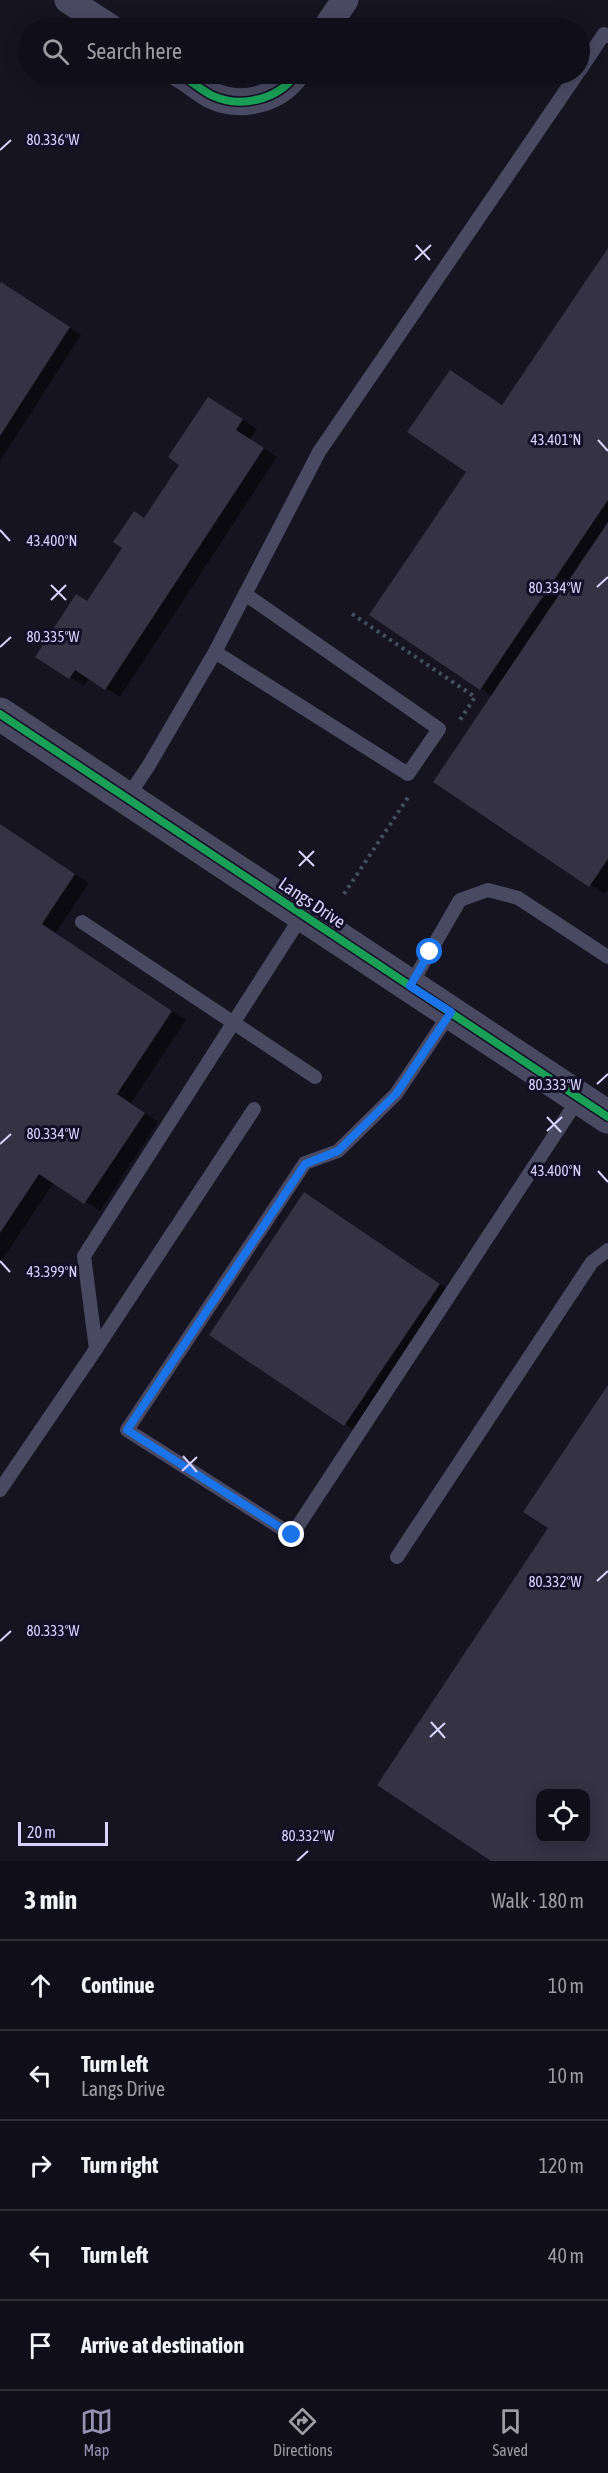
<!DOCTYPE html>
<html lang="en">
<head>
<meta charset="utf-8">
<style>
  body { margin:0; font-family:"Asap Condensed",sans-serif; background:#191822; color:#f1f3f6 }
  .controls { position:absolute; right:18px; bottom:18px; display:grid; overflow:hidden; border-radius:12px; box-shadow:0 3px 15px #0003 }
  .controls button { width:54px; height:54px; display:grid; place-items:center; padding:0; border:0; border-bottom:2px solid #302f38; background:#100f19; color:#f1f3f6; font:30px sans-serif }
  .scale { position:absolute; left:18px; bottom:15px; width:90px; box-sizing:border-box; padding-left:6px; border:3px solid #d9d4ff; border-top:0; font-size:16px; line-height:21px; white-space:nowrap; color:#d9d4ff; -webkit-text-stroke:4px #130f26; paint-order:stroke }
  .stop { position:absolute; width:18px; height:18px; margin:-14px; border:4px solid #1a73e8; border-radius:50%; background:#fff }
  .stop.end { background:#1a73e8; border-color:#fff; box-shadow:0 2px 6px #0008 }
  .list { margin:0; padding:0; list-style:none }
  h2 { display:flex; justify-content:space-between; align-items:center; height:78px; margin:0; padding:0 24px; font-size:26px }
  h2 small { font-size:20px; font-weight:400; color:#9c9ca2 }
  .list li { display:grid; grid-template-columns:39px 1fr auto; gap:18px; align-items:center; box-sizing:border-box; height:90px; padding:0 24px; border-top:2px solid #302f38 }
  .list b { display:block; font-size:22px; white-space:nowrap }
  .list p { margin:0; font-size:20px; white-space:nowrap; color:#9c9ca2 }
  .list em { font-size:20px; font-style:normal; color:#9c9ca2 }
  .icon { flex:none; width:33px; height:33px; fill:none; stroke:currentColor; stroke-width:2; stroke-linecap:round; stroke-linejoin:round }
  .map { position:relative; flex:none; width:608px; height:1861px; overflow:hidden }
  .search { position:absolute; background:#100f19; box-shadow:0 3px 15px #0003; left:18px; right:18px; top:18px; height:66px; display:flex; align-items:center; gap:15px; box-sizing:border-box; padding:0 21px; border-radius:33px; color:#9c9ca2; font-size:22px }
  .sheet { height:528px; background:#100f19 }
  nav { display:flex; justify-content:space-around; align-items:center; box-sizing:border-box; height:84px; border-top:2px solid #302f38; background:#100f19; font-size:16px; color:#9c9ca2 }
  nav a { display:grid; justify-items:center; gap:3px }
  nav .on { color:#9591b1 }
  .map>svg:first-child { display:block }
  .shadow { fill:#0007; fill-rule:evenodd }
  .building { fill:#343243; fill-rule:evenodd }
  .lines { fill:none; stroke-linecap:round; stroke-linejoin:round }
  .path { stroke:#44505f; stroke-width:4; stroke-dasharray:3 4.5; stroke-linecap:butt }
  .service { stroke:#4a4962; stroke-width:14 }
  .minor { stroke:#4a4962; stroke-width:27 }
  .tertiary { stroke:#4a4962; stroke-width:33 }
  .cycleway-casing { stroke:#130f26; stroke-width:11 }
  .cycleway { stroke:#1a9f57; stroke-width:8 }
  .route { stroke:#1a73e8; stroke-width:8 }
  .ticks { fill:none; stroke:#d9d4ff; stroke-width:2 }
  .labels { text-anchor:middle; stroke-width:6; stroke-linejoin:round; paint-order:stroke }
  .street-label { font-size:18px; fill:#d9d4ff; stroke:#130f26 }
  .ticks-label { font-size:15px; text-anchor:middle; fill:#d9d4ff; stroke:#130f26; stroke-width:6; stroke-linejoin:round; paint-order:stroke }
</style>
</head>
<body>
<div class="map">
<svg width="608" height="1861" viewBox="0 0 608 1861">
  <rect width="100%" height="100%" fill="#161421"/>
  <g class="shadow">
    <polygon points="608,250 608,889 604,894 435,782 493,696 481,688 468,471 503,406"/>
    <polygon points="0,287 13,291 81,335 0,461"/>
    <polygon points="223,407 257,429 250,439 277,457 120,697 89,678 84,686 37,656 88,602"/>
    <polygon points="0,825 89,883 55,934 186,1020 131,1103 158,1122 100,1211 54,1182 0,1263"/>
    <polygon points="319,1203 453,1293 359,1433 211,1334"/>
    <path d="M608,1388V1861H493L550,1528ZM540,1794H586V1838H540Z"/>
  </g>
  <g class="building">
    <polygon points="608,248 608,500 480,690 369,615 466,472 407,432 450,370 502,405"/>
    <polygon points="1,282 70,327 0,436 0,284"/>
    <polygon points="208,397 243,419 236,430 264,448 105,690 75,670 69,679 35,657 76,594 87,601 122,548 113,542 134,511 144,518 179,465 168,457"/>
    <polygon points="608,522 608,859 589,887 433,782"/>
    <polygon points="0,824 75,874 42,924 172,1011 117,1094 145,1113 84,1204 39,1174 0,1233"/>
    <polygon points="304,1192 440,1284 344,1426 209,1335"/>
    <path d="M608,1385V1861H491L377,1785L548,1528L523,1512ZM540,1794H586V1838H540Z"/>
  </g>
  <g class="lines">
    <g class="path">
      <polyline points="352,614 475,697 458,723"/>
      <polyline points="344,894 409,796"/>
    </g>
    <g class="service">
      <polyline points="580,70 604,34 608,36"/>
      <polyline points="215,652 408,774 439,729 245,594"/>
      <polyline points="127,798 149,765 215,652 319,452 577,74"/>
      <polyline points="82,922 315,1077"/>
      <polyline points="410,986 460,900 488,890 518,898 608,957"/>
      <polyline points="451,1012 396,1094 338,1151 305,1163 127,1430 292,1535 579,1098"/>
      <polyline points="96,1349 254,1109"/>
      <polyline points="0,1490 96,1349 84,1256 303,914"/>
      <polyline points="397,1557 592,1262 608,1250"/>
    </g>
    <g class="minor">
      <polyline points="68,0 111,28"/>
      <polyline points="326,28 345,0"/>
      <path d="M179,74C190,80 200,89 211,95C240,109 278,100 296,74"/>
    </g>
    <polyline class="tertiary" points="0,714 608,1117"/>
    <g class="cycleway-casing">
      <g id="cycleway">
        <path d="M179,74C190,80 200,89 211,95C240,109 278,100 296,74"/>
        <polyline points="0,714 608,1117"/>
      </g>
    </g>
    <use href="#cycleway" class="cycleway"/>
  </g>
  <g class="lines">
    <polyline class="route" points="292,1535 127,1430 305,1164 338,1151 396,1094 451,1012 410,986 430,952"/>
  </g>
  <path class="ticks" d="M0,150L11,140M416,245L430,260M415,260L431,245M598,440L608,451M0,530L10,541M51,585L66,600M597,587L608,577M51,600L66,585M0,647L11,637M299,851L314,866M299,866L314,851M597,1084L608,1074M547,1117L561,1132M547,1131L562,1117M0,1144L11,1134M598,1171L608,1182M0,1261L10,1272M183,1456L197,1472M182,1471L197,1457M597,1581L608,1571M0,1641L11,1631M431,1722L445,1738M430,1737L445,1723M297,1861L308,1851"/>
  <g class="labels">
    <g class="street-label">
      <text transform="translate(312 903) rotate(34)" y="6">Langs Drive</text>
    </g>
  </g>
  <g class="ticks-label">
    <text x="53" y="145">80.336°W</text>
    <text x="556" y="445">43.401°N</text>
    <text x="52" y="546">43.400°N</text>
    <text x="555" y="593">80.334°W</text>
    <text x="53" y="642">80.335°W</text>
    <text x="555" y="1090">80.333°W</text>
    <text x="53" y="1139">80.334°W</text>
    <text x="556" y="1176">43.400°N</text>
    <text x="52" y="1277">43.399°N</text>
    <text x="555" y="1587">80.332°W</text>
    <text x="53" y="1636">80.333°W</text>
    <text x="308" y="1841">80.332°W</text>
  </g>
</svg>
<div class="controls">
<button><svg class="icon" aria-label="locate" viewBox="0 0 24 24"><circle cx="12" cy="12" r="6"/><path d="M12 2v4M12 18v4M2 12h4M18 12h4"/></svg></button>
</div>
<div class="scale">20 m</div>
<div class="stop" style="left:430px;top:952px"></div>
<div class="stop end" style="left:292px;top:1535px"></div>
<div class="search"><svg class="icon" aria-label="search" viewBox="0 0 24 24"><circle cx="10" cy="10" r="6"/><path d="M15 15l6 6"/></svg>Search here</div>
</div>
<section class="sheet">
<h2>3 min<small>Walk · 180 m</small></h2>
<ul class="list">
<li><svg class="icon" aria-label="ahead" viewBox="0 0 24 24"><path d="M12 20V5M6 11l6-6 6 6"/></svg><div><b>Continue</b></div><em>10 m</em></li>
<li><svg class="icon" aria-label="left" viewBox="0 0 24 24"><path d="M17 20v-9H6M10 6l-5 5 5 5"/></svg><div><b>Turn left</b><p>Langs Drive</p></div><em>10 m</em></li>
<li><svg class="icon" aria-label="right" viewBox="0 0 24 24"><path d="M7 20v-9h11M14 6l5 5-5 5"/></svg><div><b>Turn right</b></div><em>120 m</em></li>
<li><svg class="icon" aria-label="left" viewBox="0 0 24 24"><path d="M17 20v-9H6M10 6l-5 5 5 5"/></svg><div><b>Turn left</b></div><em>40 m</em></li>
<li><svg class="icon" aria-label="arrive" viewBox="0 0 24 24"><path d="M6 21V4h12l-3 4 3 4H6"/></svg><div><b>Arrive at destination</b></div></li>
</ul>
</section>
<nav>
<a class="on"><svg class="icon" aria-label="map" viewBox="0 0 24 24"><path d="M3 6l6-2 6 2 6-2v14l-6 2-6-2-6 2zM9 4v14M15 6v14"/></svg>Map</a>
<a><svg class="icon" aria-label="directions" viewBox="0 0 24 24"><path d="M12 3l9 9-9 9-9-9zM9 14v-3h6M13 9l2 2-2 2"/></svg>Directions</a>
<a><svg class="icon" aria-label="saved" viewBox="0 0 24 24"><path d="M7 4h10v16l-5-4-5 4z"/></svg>Saved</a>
</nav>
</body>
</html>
